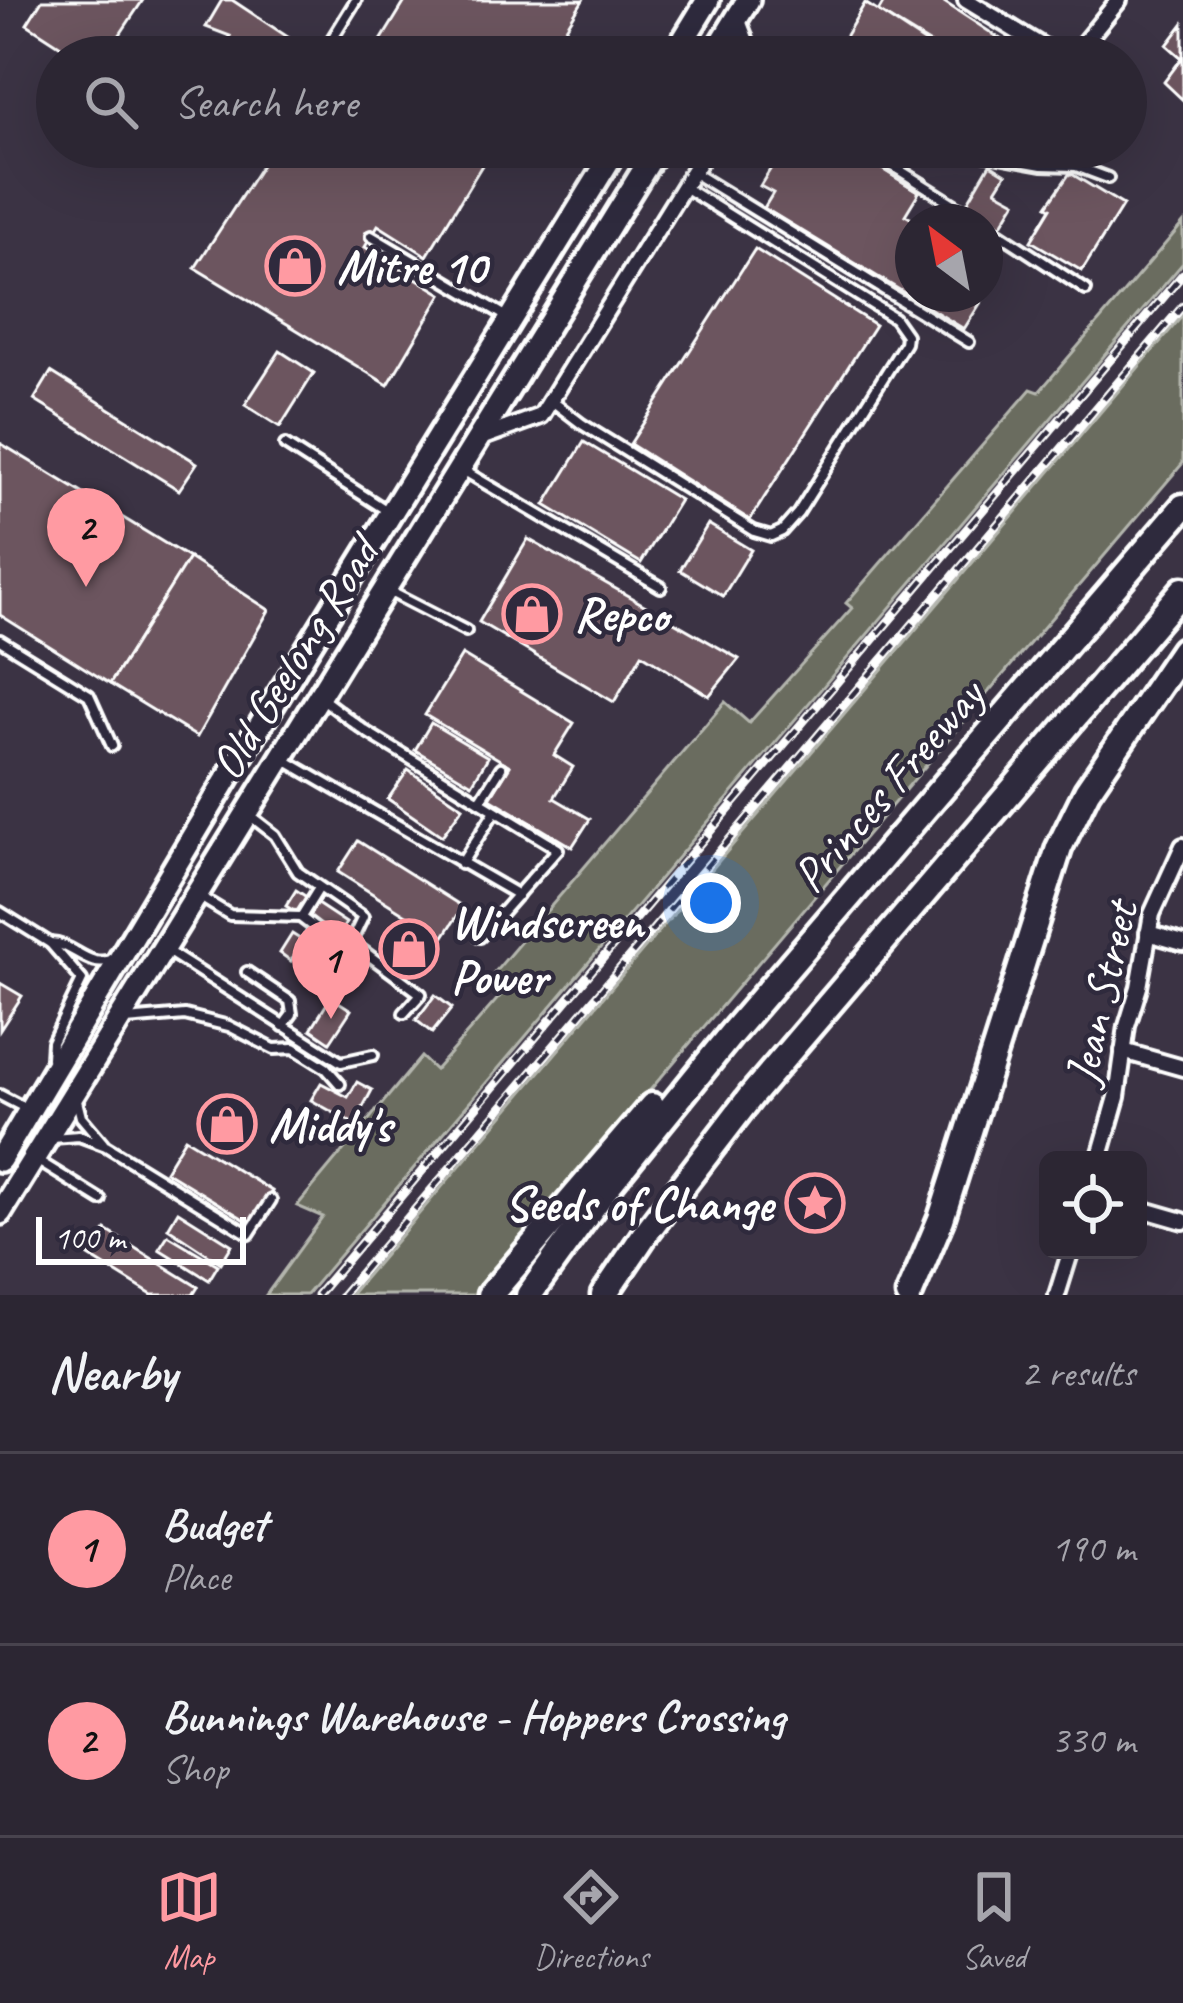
<!DOCTYPE html>
<html lang="en">
<head>
<meta charset="utf-8">
<style>
  body { margin:0; font-family:Caveat,sans-serif; background:#342e3b; color:#f1f3f6 }
  .controls { position:absolute; right:36px; bottom:36px; display:grid; overflow:hidden; border-radius:18px; box-shadow:0 12px 48px #0002 }
  .controls button { width:108px; height:108px; display:grid; place-items:center; padding:0; border:0; border-bottom:3px solid #48434e; background:#2c2633; color:#f1f3f6; font:60px sans-serif }
  .compass { position:absolute; left:895px; top:204px; width:108px; height:108px; border-radius:50%; background:#2c2633; box-shadow:0 12px 48px #0002; rotate:328deg }
  .scale { position:absolute; left:36px; bottom:30px; width:210px; box-sizing:border-box; padding-left:12px; border:6px solid #fff; border-top:0; font-size:33px; line-height:42px; white-space:nowrap; color:#fff; -webkit-text-stroke:9px #2f2a3d; paint-order:stroke }
  .you { position:absolute; left:711px; top:903px; width:42px; height:42px; margin:-30px; border:9px solid #fff; border-radius:50%; background:#1a73e8; box-shadow:0 0 0 18px #1a73e833 }
  .badge { display:grid; place-items:center; width:78px; height:78px; border-radius:50%; background:#ff9aa2; color:#111; font-size:39px; font-weight:700 }
  .pin { position:absolute; translate:-50% -99px; filter:drop-shadow(0 3px 6px #0008) }
  .pin::after { content:''; position:absolute; top:63px; width:42px; height:36px; background:inherit; clip-path:polygon(0 0,100% 0,50% 100%) }
  .list { margin:0; padding:0; list-style:none }
  h2 { display:flex; justify-content:space-between; align-items:center; height:156px; margin:0; padding:0 48px; font-size:51px }
  h2 small { font-size:39px; font-weight:400; color:#a6a5ac }
  .list li { display:grid; grid-template-columns:78px 1fr auto; gap:36px; align-items:center; box-sizing:border-box; height:192px; padding:0 48px; border-top:3px solid #48434e }
  .list b { display:block; font-size:45px; white-space:nowrap }
  .list p { margin:0; font-size:39px; white-space:nowrap; color:#a6a5ac }
  .list em { font-size:39px; font-style:normal; color:#a6a5ac }
  .icon { flex:none; width:66px; height:66px; fill:none; stroke:currentColor; stroke-width:2; stroke-linecap:round; stroke-linejoin:round }
  .map { position:relative; flex:none; width:1183px; height:1295px; overflow:hidden }
  .search { position:absolute; background:#2c2633; box-shadow:0 12px 48px #0002; left:36px; right:36px; top:36px; height:132px; display:flex; align-items:center; gap:30px; box-sizing:border-box; padding:0 42px; border-radius:66px; color:#a6a5ac; font-size:45px }
  .sheet { height:540px; background:#2c2633 }
  nav { display:flex; justify-content:space-around; align-items:center; box-sizing:border-box; height:168px; border-top:3px solid #48434e; background:#2c2633; font-size:33px; color:#a6a5ac }
  nav a { display:grid; justify-items:center; gap:6px }
  nav .on { color:#ff9aa2 }
  .map>svg:first-child { display:block }
  .green { fill:#6a6c5e; stroke:#b4b6ae; stroke-width:3 }
  .building { fill:#6c555e; stroke:#fff; stroke-width:3 }
  .lines { fill:none; stroke-linecap:round; stroke-linejoin:round }
  .lane-casing { stroke:#fff; stroke-width:16 }
  .street-casing { stroke:#fff; stroke-width:22 }
  .primary-casing { stroke:#fff; stroke-width:30 }
  .highway-casing { stroke:#fff; stroke-width:33 }
  .lane { stroke:#2f2a3d; stroke-width:8 }
  .street { stroke:#2f2a3d; stroke-width:14 }
  .primary { stroke:#2f2a3d; stroke-width:21 }
  .highway { stroke:#2f2a3d; stroke-width:24 }
  .rail-casing { stroke:#fff; stroke-width:9 }
  .rail { stroke:#2f2a3d; stroke-width:4.5; stroke-dasharray:14; stroke-linecap:butt }
  .labels { text-anchor:middle; stroke-width:9; stroke-linejoin:round; paint-order:stroke }
  .poi-label { font-size:48px; font-weight:bold; fill:#fff; stroke:#2f2a3d; text-anchor:start }
  .street-label { font-size:48px; fill:#fff; stroke:#2f2a3d }
</style>
</head>
<body>
<div class="map">
<svg width="1183" height="1295" viewBox="0 0 1183 1295">
  <rect width="100%" height="100%" fill="#3b3344"/>
  <filter id="ink" filterUnits="userSpaceOnUse"><feTurbulence type="fractalNoise" baseFrequency=".00833" numOctaves="2"/><feDisplacementMap in="SourceGraphic" scale="24" xChannelSelector="R" yChannelSelector="G"/><feConvolveMatrix kernelMatrix="1 2 1 2 8 2 1 2 1" color-interpolation-filters="sRGB"/></filter>
  <g filter="url(#ink)">
    <g class="green">
      <polygon points="1183,223 1183,263 306,1295 266,1295 323,1217 297,1206 421,1057 435,1070 509,986 494,973 725,702 749,723 852,608 846,603 1031,389 1039,392"/>
      <polygon points="1183,315 1183,463 476,1295 350,1295"/>
    </g>
    <g class="building">
      <polygon points="42,0 143,0 105,57 78,57 27,24"/>
      <polygon points="222,0 232,0 318,57 217,57 230,36 206,27"/>
      <polygon points="406,0 583,0 548,57 371,57"/>
      <polygon points="885,0 941,0 1028,57 952,57 878,12"/>
      <polygon points="865,3 947,57 854,57 839,47"/>
      <polygon points="1183,24 1183,100 1164,82 1182,58 1167,45"/>
      <polygon points="241,147 493,147 427,256 378,225 365,247 442,294 388,385 195,268 265,160"/>
      <polygon points="784,147 847,147 919,192 905,215 917,222 913,222 913,294 985,294 985,263 1000,272 964,329 764,208 773,193 760,186"/>
      <polygon points="860,147 874,147 927,179 919,192 857,153"/>
      <polygon points="990,164 1006,174 996,190 1016,201 1001,226 966,205"/>
      <polygon points="1070,173 1123,205 1082,271 1031,241 1051,208 1047,206"/>
      <polygon points="755,249 875,325 750,520 630,444"/>
      <polygon points="280,351 314,373 280,427 245,405"/>
      <polygon points="51,372 197,463 179,490 34,400"/>
      <polygon points="584,442 680,500 641,563 545,505"/>
      <polygon points="0,443 189,558 110,684 0,615"/>
      <polygon points="708,524 751,550 723,596 680,570"/>
      <polygon points="528,539 739,659 709,696 642,654 614,702 479,622"/>
      <polygon points="189,558 269,610 197,737 110,684"/>
      <polygon points="462,655 574,723 554,755 573,767 554,798 590,819 572,847 490,798 510,766 425,715"/>
      <polygon points="431,723 488,757 472,784 415,750"/>
      <polygon points="408,770 463,807 442,836 388,799"/>
      <polygon points="358,841 463,907 443,938 338,872"/>
      <polygon points="296,890 346,923 337,937 327,932 316,949 301,940 312,922 286,906"/>
      <polygon points="410,928 426,938 407,969 391,960"/>
      <polygon points="292,934 322,953 312,967 294,956 291,961 280,953"/>
      <polygon points="0,983 22,996 0,1030"/>
      <polygon points="435,995 452,1008 432,1033 416,1020"/>
      <polygon points="331,997 351,1010 330,1042 311,1029"/>
      <polygon points="357,1082 372,1090 354,1124 311,1100 321,1083 348,1097"/>
      <polygon points="185,1138 272,1191 252,1224 165,1171"/>
      <polygon points="178,1211 232,1245 221,1263 168,1228"/>
      <polygon points="106,1230 198,1287 193,1295 152,1295 89,1256"/>
      <polygon points="168,1235 218,1265 209,1280 159,1249"/>
    </g>
    <g class="lines">
      <g class="lane-casing">
        <g id="lane">
          <polyline points="322,55 356,0"/>
          <polyline points="863,147 982,222"/>
          <polyline points="960,150 1042,165 1076,166 1108,178"/>
          <polyline points="694,173 969,342"/>
          <polyline points="985,224 1086,290"/>
          <polyline points="371,236 509,318"/>
          <polyline points="552,401 582,424 754,531 771,536 782,531 798,513 905,343 906,335 894,318 684,187"/>
          <polyline points="285,445 389,512"/>
          <polyline points="461,469 661,587"/>
          <polyline points="386,590 466,631"/>
          <polyline points="0,640 89,695 112,746"/>
          <polyline points="320,697 365,731 558,849 480,937"/>
          <polyline points="283,759 518,895"/>
          <polyline points="480,801 501,768"/>
          <polyline points="248,814 275,835 298,872 363,917 351,942"/>
          <polyline points="461,864 495,811"/>
          <polyline points="197,895 230,915 300,917 329,939 351,942 421,994 404,1013"/>
          <path d="M0,912L50,943C75,943 87,970 114,959"/>
          <polyline points="301,917 319,888"/>
          <polyline points="50,943 82,980 52,1042 51,1058"/>
          <polyline points="164,949 341,1062 373,1055"/>
          <polyline points="247,972 290,1001 292,1014 283,1026"/>
          <polyline points="126,1020 185,1015 229,1026 274,1049 294,1048 326,1068 340,1084"/>
          <polyline points="0,1095 25,1108"/>
          <polyline points="77,1101 81,1117 103,1143"/>
          <polyline points="52,1138 79,1136 106,1146 249,1234 271,1200"/>
          <polyline points="35,1159 101,1200"/>
        </g>
      </g>
      <g class="street-casing">
        <g id="street">
          <polyline points="966,0 1043,47 1069,54 1080,48 1119,0"/>
          <polyline points="737,18 752,57"/>
          <polyline points="478,439 541,416 708,147"/>
          <polyline points="1148,933 1183,943"/>
          <polyline points="1123,1051 1183,1068"/>
          <polyline points="1099,1160 1117,1097 1127,1026 1139,987 1152,914 1183,846"/>
          <polyline points="1138,1208 1183,1221"/>
          <polyline points="1057,1295 1071,1250"/>
        </g>
      </g>
      <g class="primary-casing">
        <g id="primary">
          <polyline points="673,57 708,0"/>
          <polyline points="713,57 748,0"/>
          <polyline points="0,1160 230,774 617,147"/>
          <polyline points="0,1213 658,147"/>
        </g>
      </g>
      <g class="highway-casing">
        <g id="highway">
          <polyline points="490,1295 652,1106"/>
          <polyline points="529,1295 607,1187 731,1034 1183,507"/>
          <polyline points="604,1295 645,1234 751,1096 1183,590"/>
          <polyline points="909,1295 941,1219 1059,848 1087,791 1183,650"/>
        </g>
      </g>
      <use href="#lane" class="lane"/>
      <use href="#street" class="street"/>
      <use href="#primary" class="primary"/>
      <use href="#highway" class="highway"/>
      <g class="rail-casing">
        <g id="rail">
          <polyline points="317,1295 1183,274"/>
          <polyline points="342,1295 1183,306"/>
        </g>
      </g>
      <use href="#rail" class="rail"/>
    </g>
  </g>
  <defs>
    <g id="shop-ring" transform="scale(3)"><circle r="9.5" fill="#2f2a3d" stroke="#ff9aa2" stroke-width="1.5"/><path d="M-5-2.5h2.3a2.7 3.5 0 0 1 5.4 0H5L5.5 6h-11ZM-1.5-2.5h3a1.5 2.3 0 0 0-3 0Z" fill="#ff9aa2"/></g>
    <g id="sight-ring" transform="scale(3)"><circle r="9.5" fill="#2f2a3d" stroke="#ff9aa2" stroke-width="1.5"/><path d="M0-6L1.8-2.2L6-1.7L2.9 1.2L3.7 5.4L0 3.3L-3.7 5.4L-2.9 1.2L-6-1.7L-1.8-2.2Z" fill="#ff9aa2"/></g>
  </defs>
  <g fill-rule="evenodd">
    <use href="#shop-ring" x="295" y="266"/>
    <use href="#shop-ring" x="532" y="614"/>
    <use href="#shop-ring" x="409" y="949"/>
    <use href="#shop-ring" x="227" y="1124"/>
    <use href="#sight-ring" x="815" y="1203"/>
  </g>
  <g class="labels">
    <g class="poi-label">
      <text x="337" y="283">Mitre 10</text>
      <text x="574" y="631">Repco</text>
      <text x="451" y="938">Windscreen<tspan x="451" dy="55">Power</tspan></text>
      <text x="269" y="1141">Middy's</text>
      <text x="773" y="1220" text-anchor="end">Seeds of Change</text>
    </g>
    <g class="street-label">
      <text transform="translate(293 658) rotate(-58)" y="17">Old Geelong Road</text>
      <text transform="translate(887 785) rotate(-49)" y="17">Princes Freeway</text>
      <text transform="translate(1100 993) rotate(-77)" y="17">Jean Street</text>
    </g>
  </g>
</svg>
<div class="controls">
<button><svg class="icon" aria-label="locate" viewBox="0 0 24 24"><circle cx="12" cy="12" r="6"/><path d="M12 2v4M12 18v4M2 12h4M18 12h4"/></svg></button>
</div>
<svg class="compass" viewBox="-18 -18 36 36"><path d="M0-13l5 13h-10z" fill="#e53935"/><path d="M0 13l5-13h-10z" fill="#a6a5ac"/></svg>
<div class="scale">100 m</div>
<div class="you"></div>
<div class="pin badge" style="left:331px;top:1019px">1</div>
<div class="pin badge" style="left:86px;top:587px">2</div>
<div class="search"><svg class="icon" aria-label="search" viewBox="0 0 24 24"><circle cx="10" cy="10" r="6"/><path d="M15 15l6 6"/></svg>Search here</div>
</div>
<section class="sheet">
<h2>Nearby<small>2 results</small></h2>
<ul class="list">
<li><span class="badge">1</span><div><b>Budget</b><p>Place</p></div><em>190 m</em></li>
<li><span class="badge">2</span><div><b>Bunnings Warehouse - Hoppers Crossing</b><p>Shop</p></div><em>330 m</em></li>
</ul>
</section>
<nav>
<a class="on"><svg class="icon" aria-label="map" viewBox="0 0 24 24"><path d="M3 6l6-2 6 2 6-2v14l-6 2-6-2-6 2zM9 4v14M15 6v14"/></svg>Map</a>
<a><svg class="icon" aria-label="directions" viewBox="0 0 24 24"><path d="M12 3l9 9-9 9-9-9zM9 14v-3h6M13 9l2 2-2 2"/></svg>Directions</a>
<a><svg class="icon" aria-label="saved" viewBox="0 0 24 24"><path d="M7 4h10v16l-5-4-5 4z"/></svg>Saved</a>
</nav>
</body>
</html>
